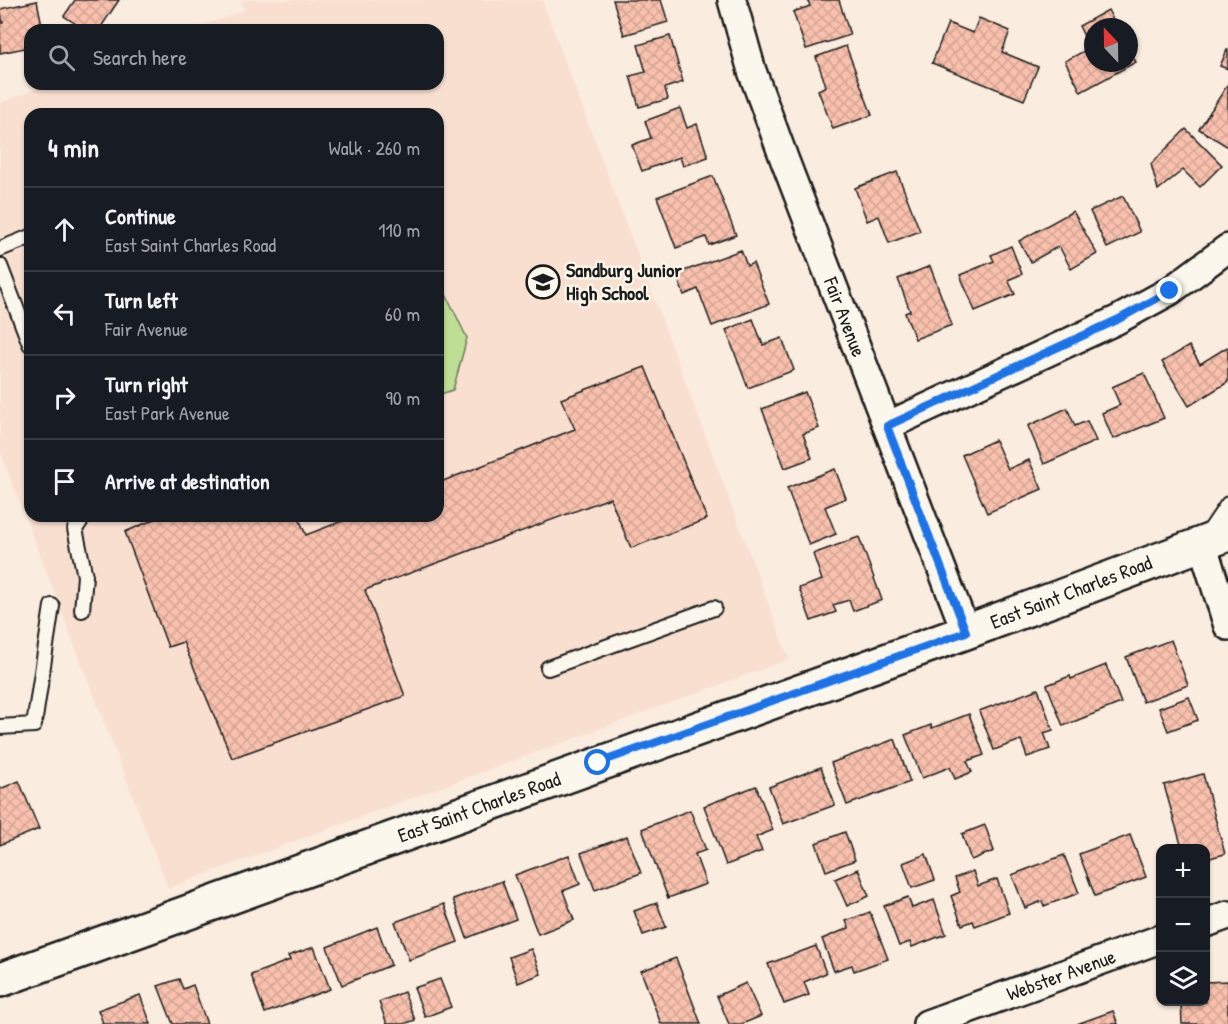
<!DOCTYPE html>
<html lang="en">
<head>
<meta charset="utf-8">
<style>
  body { margin:0; font-family:"Patrick Hand",sans-serif; background:#242831; color:#f1f3f6 }
  .controls { position:absolute; right:18px; bottom:18px; display:grid; overflow:hidden; border-radius:12px; box-shadow:0 2px 4px #0004 }
  .controls button { width:54px; height:54px; display:grid; place-items:center; padding:0; border:0; border-bottom:2px solid #363941; background:#171b24; color:#f1f3f6; font:30px sans-serif }
  .compass { position:absolute; left:1084px; top:18px; width:54px; height:54px; border-radius:50%; background:#171b24; box-shadow:0 2px 4px #0004; rotate:338deg }
  .stop { position:absolute; width:18px; height:18px; margin:-14px; border:4px solid #1a73e8; border-radius:50%; background:#fff }
  .stop.end { background:#1a73e8; border-color:#fff; box-shadow:0 2px 6px #0008 }
  .list { margin:0; padding:0; list-style:none }
  h2 { display:flex; justify-content:space-between; align-items:center; height:78px; margin:0; padding:0 24px; font-size:26px }
  h2 small { font-size:20px; font-weight:400; color:#9ea1a6 }
  .list li { display:grid; grid-template-columns:39px 1fr auto; gap:18px; align-items:center; box-sizing:border-box; height:84px; padding:0 24px; border-top:2px solid #363941 }
  .list b { display:block; font-size:22px; white-space:nowrap }
  .list p { margin:0; font-size:20px; white-space:nowrap; color:#9ea1a6 }
  .list em { font-size:20px; font-style:normal; color:#9ea1a6 }
  .icon { flex:none; width:33px; height:33px; fill:none; stroke:currentColor; stroke-width:2; stroke-linecap:round; stroke-linejoin:round }
  .map { position:relative; flex:none; width:1228px; height:1024px; overflow:hidden }
  .search { position:absolute; background:#171b24; box-shadow:0 2px 4px #0004; left:24px; top:24px; width:420px; height:66px; display:flex; align-items:center; gap:15px; box-sizing:border-box; padding:0 21px; border-radius:18px; color:#9ea1a6; font-size:22px }
  .panel { position:absolute; background:#171b24; box-shadow:0 2px 4px #0004; left:24px; top:108px; width:420px; height:414px; border-radius:18px }
  .map>svg:first-child { display:block }
  .built { fill:#f9dfd0; fill-rule:evenodd }
  .grass { fill:#bedd95; stroke:#6d7c58; stroke-width:1.5 }
  .building { fill:url(#building-cross-hatch); stroke:#1c1c1c; stroke-width:1.5 }
  .lines { fill:none; stroke-linecap:round; stroke-linejoin:round }
  .lane-casing { stroke:#1c1c1c; stroke-width:18 }
  .street-casing { stroke:#1c1c1c; stroke-width:32 }
  .secondary-casing { stroke:#1c1c1c; stroke-width:38 }
  .lane { stroke:#fbf7ec; stroke-width:14 }
  .street { stroke:#fbf7ec; stroke-width:27 }
  .secondary { stroke:#fbf7ec; stroke-width:33 }
  .route { stroke:#1a73e8; stroke-width:8 }
  .labels { text-anchor:middle; stroke-width:4.5; stroke-linejoin:round; paint-order:stroke }
  .poi-label { font-size:20px; font-weight:bold; fill:#1c1c1c; stroke:#fbf7ec; text-anchor:start }
  .street-label { font-size:20px; fill:#1c1c1c; stroke:#fbf7ec }
</style>
</head>
<body>
<div class="map">
<svg width="1228" height="1024" viewBox="0 0 1228 1024">
  <defs>
    <pattern id="building-cross-hatch" width="8" height="8" patternUnits="userSpaceOnUse" patternTransform="scale(1.5)"><rect width="8" height="8" fill="#f8c0ad"/><path d="M0 0l8 8M0 8l8-8" fill="none" stroke="#d4a494"/></pattern>
  </defs>
  <rect width="100%" height="100%" fill="#faecdf"/>
  <filter id="ink" filterUnits="userSpaceOnUse"><feTurbulence type="fractalNoise" baseFrequency=".0167" numOctaves="2"/><feDisplacementMap in="SourceGraphic" scale="12" xChannelSelector="R" yChannelSelector="G"/><feConvolveMatrix kernelMatrix="1 2 1 2 8 2 1 2 1" color-interpolation-filters="sRGB"/></filter>
  <g filter="url(#ink)">
    <path class="built" d="M241,0H542L789,659L168,888L0,451V103L49,84H438V30H191L244,10ZM30,114H438V516H30Z"/>
    <polygon class="grass" points="438,284 442,286 467,338 453,390 438,395"/>
    <g class="building">
      <polygon points="75,0 119,0 99,30 85,30 64,16"/>
      <polygon points="613,0 661,0 668,22 624,35"/>
      <polygon points="808,0 839,0 850,35 806,49 793,12 810,6"/>
      <polygon points="37,1 43,30 30,30 30,47 0,53 0,23 3,23 0,9"/>
      <polygon points="1108,10 1117,27 1093,27 1093,63 1129,63 1129,50 1136,62 1081,92 1065,61 1090,48 1079,26"/>
      <polygon points="979,18 1010,31 1002,52 1038,67 1024,100 932,63 948,23 973,33"/>
      <polygon points="670,36 683,82 665,88 668,99 639,107 630,76 646,72 638,45"/>
      <polygon points="846,46 872,115 833,129 818,90 826,86 816,57"/>
      <polygon points="1227,50 1228,50 1228,69 1220,66"/>
      <polygon points="1228,84 1228,147 1199,129"/>
      <polygon points="680,108 687,128 697,124 708,157 683,166 680,157 642,171 632,145 651,138 645,121"/>
      <polygon points="1186,129 1222,165 1200,187 1183,170 1158,190 1151,164"/>
      <polygon points="897,172 920,231 889,243 879,216 867,221 855,188"/>
      <polygon points="713,176 736,235 709,245 706,237 676,248 657,197"/>
      <polygon points="1123,196 1140,232 1107,248 1090,211"/>
      <polygon points="1073,211 1097,254 1071,269 1059,246 1031,262 1019,241"/>
      <polygon points="1011,246 1022,274 1008,280 1015,294 975,311 960,275 994,261 991,255"/>
      <polygon points="741,250 747,266 753,263 769,304 712,326 698,289 684,295 676,274"/>
      <polygon points="930,266 952,325 915,339 905,313 910,311 898,279"/>
      <polygon points="753,319 763,345 782,338 794,370 748,388 726,330"/>
      <polygon points="1189,346 1200,364 1227,347 1228,349 1228,382 1189,406 1162,362"/>
      <polygon points="645,367 707,519 631,548 610,498 365,590 405,696 232,758 183,642 168,647 125,532 162,516 298,516 306,535 355,516 438,516 438,483 575,429 561,399"/>
      <polygon points="1144,373 1164,418 1113,439 1102,413 1120,405 1112,387"/>
      <polygon points="805,392 819,428 803,434 812,458 785,468 762,409"/>
      <polygon points="1067,408 1075,426 1087,421 1096,441 1044,464 1028,426"/>
      <polygon points="995,440 1008,469 1029,460 1042,489 987,513 962,455"/>
      <polygon points="835,469 846,498 825,507 836,534 809,545 787,488"/>
      <polygon points="859,537 882,600 853,611 849,600 833,605 836,612 811,621 799,588 822,580 813,554"/>
      <polygon points="1171,640 1188,685 1143,702 1126,657"/>
      <polygon points="1106,665 1121,703 1063,726 1047,685 1070,676 1071,679"/>
      <polygon points="1038,689 1053,730 1044,733 1050,749 1027,757 1021,740 994,750 979,711"/>
      <polygon points="1189,697 1198,720 1168,731 1159,708"/>
      <polygon points="969,714 984,755 967,761 972,772 955,779 950,767 922,778 905,735 931,725 932,728"/>
      <polygon points="895,739 910,782 847,805 831,763"/>
      <polygon points="821,767 835,805 783,824 769,787"/>
      <polygon points="1203,774 1225,854 1206,859 1206,848 1182,848 1164,785"/>
      <polygon points="19,781 39,829 0,845 0,789"/>
      <polygon points="756,786 773,830 756,837 762,851 726,865 704,806"/>
      <polygon points="690,810 706,850 695,854 706,884 668,898 642,829"/>
      <polygon points="985,825 994,851 971,860 962,834"/>
      <polygon points="845,832 855,860 826,871 816,843"/>
      <polygon points="1130,835 1146,877 1095,896 1079,854"/>
      <polygon points="627,836 641,873 595,890 581,853"/>
      <polygon points="926,854 935,880 912,888 903,863"/>
      <polygon points="569,855 580,884 563,891 574,920 538,934 515,875"/>
      <polygon points="1064,855 1079,893 1044,906 1042,901 1025,908 1012,875"/>
      <polygon points="858,869 869,896 847,906 835,879"/>
      <polygon points="973,871 978,886 997,879 1009,913 975,926 973,921 962,925 951,896 960,892 955,878"/>
      <polygon points="502,881 516,919 467,938 453,899"/>
      <polygon points="908,897 912,908 934,900 946,934 912,947 910,942 899,946 884,906"/>
      <polygon points="657,903 666,927 643,935 634,911"/>
      <polygon points="444,904 458,942 409,960 395,922"/>
      <polygon points="870,912 888,959 854,971 852,965 834,971 822,939 849,928 846,921"/>
      <polygon points="377,927 391,965 342,985 327,947"/>
      <polygon points="816,946 826,973 804,982 809,995 784,1004 768,964"/>
      <polygon points="314,947 330,989 265,1013 251,975 290,960 288,956"/>
      <polygon points="531,949 541,974 518,983 509,957"/>
      <polygon points="676,958 701,1024 661,1024 641,971"/>
      <polygon points="179,979 183,989 193,985 207,1024 173,1024 158,986"/>
      <polygon points="440,979 451,1007 425,1017 414,988"/>
      <polygon points="1228,981 1228,1024 1182,1024 1181,1002 1206,1002 1206,982"/>
      <polygon points="746,983 761,1016 742,1024 729,1024 717,996"/>
      <polygon points="404,992 415,1020 404,1024 387,1024 379,1002"/>
      <polygon points="140,995 151,1024 100,1024 103,1023 98,1010"/>
      <polygon points="1113,1011 1118,1024 1077,1024"/>
    </g>
    <g class="lines">
      <g class="lane-casing">
        <g id="lane">
          <polyline points="0,249 30,237"/>
          <polyline points="0,266 30,344"/>
          <polyline points="1207,535 1228,504"/>
          <polyline points="82,610 85,576 75,529 84,516"/>
          <polyline points="548,668 714,608"/>
          <polyline points="0,727 34,725 52,606"/>
        </g>
      </g>
      <g class="street-casing">
        <g id="street">
          <polyline points="732,0 752,71 785,161 966,632"/>
          <polyline points="887,426 1117,320 1170,291 1228,248"/>
          <polyline points="1202,543 1228,626"/>
          <polyline points="1206,923 1228,915"/>
          <polyline points="927,1024 1160,939"/>
        </g>
      </g>
      <g class="secondary-casing">
        <polyline id="secondary" points="0,980 966,632 1228,534"/>
      </g>
      <use href="#lane" class="lane"/>
      <use href="#street" class="street"/>
      <use href="#secondary" class="secondary"/>
    </g>
  </g>
  <g class="lines" filter="url(#ink)">
    <polyline class="route" points="598,763 966,632 887,426 1117,320 1170,291"/>
  </g>
  <defs>
    <g id="school-ring" transform="scale(1.725)"><circle r="9.5" fill="#fbf7ec" stroke="#1c1c1c" stroke-width="1.5"/><path d="M0-5L7-2L0 1L-7-2ZM-4 1L0 2.5L4 1V4Q0 6-4 4Z" fill="#1c1c1c"/></g>
  </defs>
  <g fill-rule="evenodd">
    <use href="#school-ring" x="543" y="282"/>
  </g>
  <g class="labels">
    <g class="poi-label">
      <text x="566" y="277">Sandburg Junior<tspan x="566" dy="23">High School</tspan></text>
    </g>
    <g class="street-label">
      <text transform="translate(845 317) rotate(69)" y="7">Fair Avenue</text>
      <text transform="translate(1071 592) rotate(-21)" y="7">East Saint Charles Road</text>
      <text transform="translate(479 807) rotate(-20)" y="7">East Saint Charles Road</text>
      <text transform="translate(1061 975) rotate(-20)" y="7">Webster Avenue</text>
    </g>
  </g>
</svg>
<div class="controls">
<button>+</button>
<button>−</button>
<button><svg class="icon" aria-label="layers" viewBox="0 0 24 24"><path d="M12 4l9 5-9 5-9-5zM3 14l9 5 9-5"/></svg></button>
</div>
<svg class="compass" viewBox="-18 -18 36 36"><path d="M0-13l5 13h-10z" fill="#e53935"/><path d="M0 13l5-13h-10z" fill="#9ea1a6"/></svg>
<div class="stop" style="left:598px;top:763px"></div>
<div class="stop end" style="left:1170px;top:291px"></div>
<div class="search"><svg class="icon" aria-label="search" viewBox="0 0 24 24"><circle cx="10" cy="10" r="6"/><path d="M15 15l6 6"/></svg>Search here</div>
<section class="panel">
<h2>4 min<small>Walk · 260 m</small></h2>
<ul class="list">
<li><svg class="icon" aria-label="ahead" viewBox="0 0 24 24"><path d="M12 20V5M6 11l6-6 6 6"/></svg><div><b>Continue</b><p>East Saint Charles Road</p></div><em>110 m</em></li>
<li><svg class="icon" aria-label="left" viewBox="0 0 24 24"><path d="M17 20v-9H6M10 6l-5 5 5 5"/></svg><div><b>Turn left</b><p>Fair Avenue</p></div><em>60 m</em></li>
<li><svg class="icon" aria-label="right" viewBox="0 0 24 24"><path d="M7 20v-9h11M14 6l5 5-5 5"/></svg><div><b>Turn right</b><p>East Park Avenue</p></div><em>90 m</em></li>
<li><svg class="icon" aria-label="arrive" viewBox="0 0 24 24"><path d="M6 21V4h12l-3 4 3 4H6"/></svg><div><b>Arrive at destination</b></div></li>
</ul>
</section>
</div>
</body>
</html>
